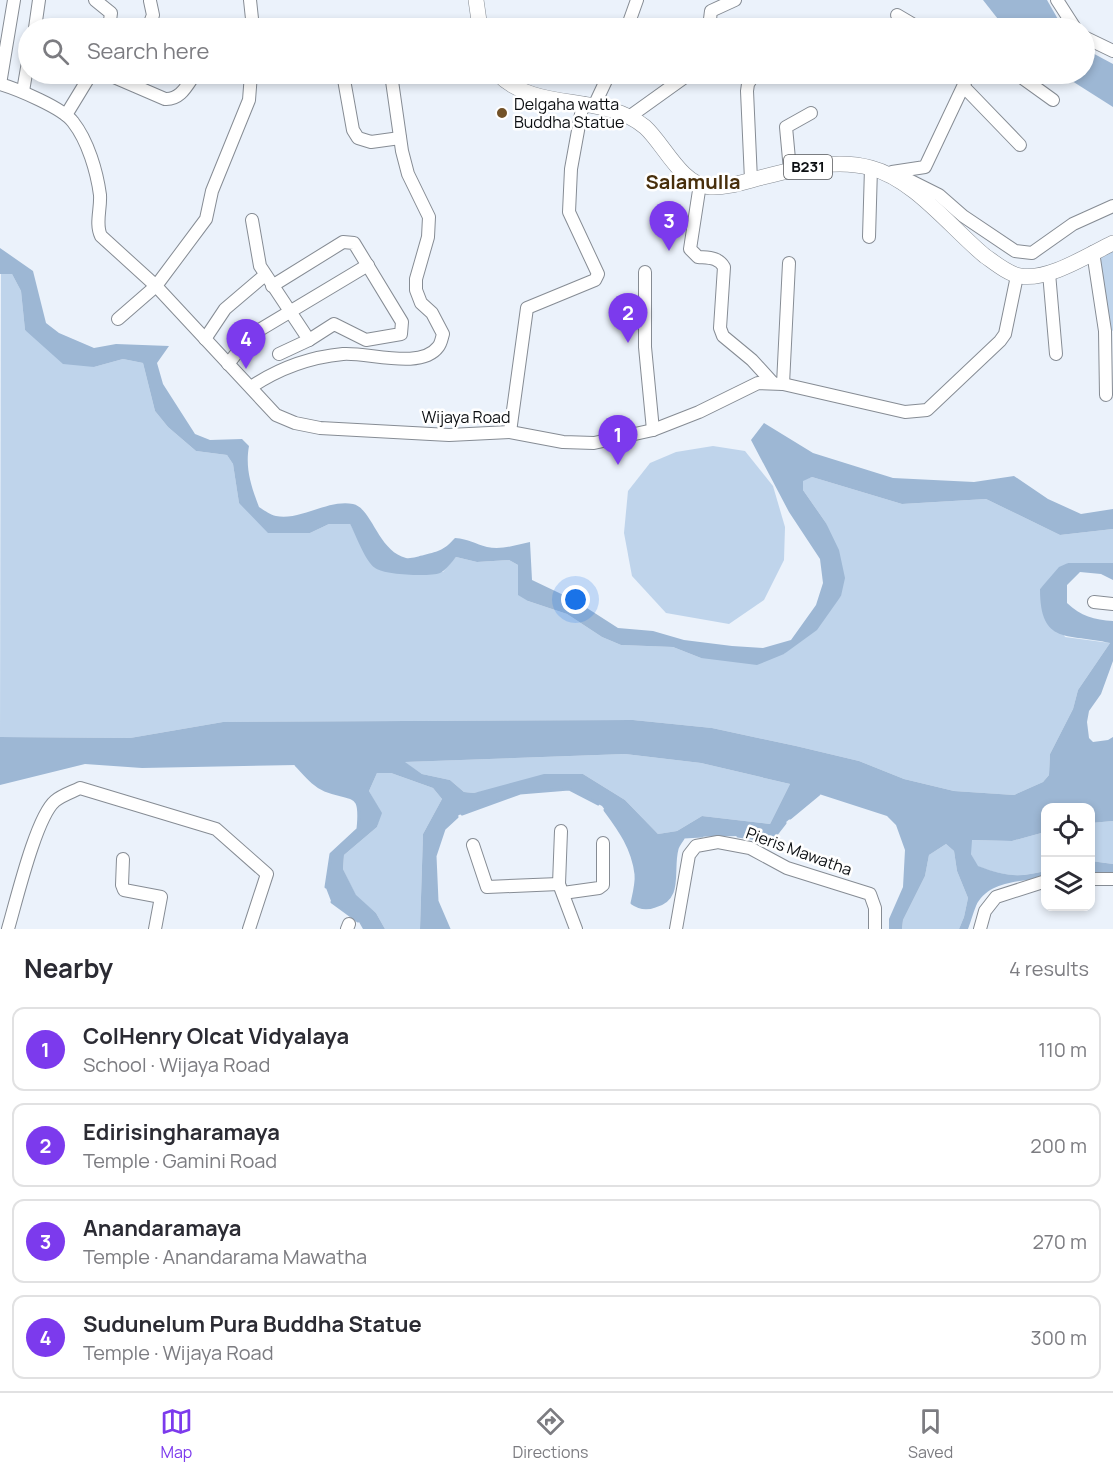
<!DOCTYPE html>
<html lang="en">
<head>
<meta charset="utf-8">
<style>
  body { margin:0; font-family:Manrope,sans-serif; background:#f2f2f3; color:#2b2b33 }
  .controls { position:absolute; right:18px; bottom:18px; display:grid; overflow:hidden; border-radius:12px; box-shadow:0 3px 9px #0003 }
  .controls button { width:54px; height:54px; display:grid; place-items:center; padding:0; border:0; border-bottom:2px solid #e1e1e2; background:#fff; color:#2b2b33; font:30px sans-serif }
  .you { position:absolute; left:576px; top:600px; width:21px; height:21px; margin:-15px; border:4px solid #fff; border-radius:50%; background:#1a73e8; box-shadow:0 0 0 9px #1a73e833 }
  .badge { display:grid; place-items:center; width:39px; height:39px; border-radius:50%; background:#7c3aed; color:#fff; font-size:20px; font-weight:700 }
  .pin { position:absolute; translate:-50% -50px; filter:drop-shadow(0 2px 3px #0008) }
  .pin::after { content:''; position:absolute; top:32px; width:21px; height:18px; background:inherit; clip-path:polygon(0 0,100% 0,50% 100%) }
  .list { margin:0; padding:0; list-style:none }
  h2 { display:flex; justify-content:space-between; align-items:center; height:78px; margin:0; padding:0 24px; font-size:26px }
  h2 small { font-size:20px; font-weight:400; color:#7c7c81 }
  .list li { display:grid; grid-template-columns:39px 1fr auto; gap:18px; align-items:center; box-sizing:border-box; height:84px; margin:0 12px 12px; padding:0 12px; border:2px solid #e1e1e2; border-radius:12px }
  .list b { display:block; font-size:22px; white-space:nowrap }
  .list p { margin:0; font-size:20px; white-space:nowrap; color:#7c7c81 }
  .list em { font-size:20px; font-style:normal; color:#7c7c81 }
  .icon { flex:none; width:33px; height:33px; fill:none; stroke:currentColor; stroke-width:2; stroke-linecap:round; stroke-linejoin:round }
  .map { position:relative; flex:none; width:1113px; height:929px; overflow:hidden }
  .search { position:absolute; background:#fff; box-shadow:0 3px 9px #0003; left:18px; right:18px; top:18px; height:66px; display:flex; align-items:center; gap:15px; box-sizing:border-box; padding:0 21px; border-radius:33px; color:#7c7c81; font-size:22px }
  .sheet { height:462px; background:#fff }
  nav { display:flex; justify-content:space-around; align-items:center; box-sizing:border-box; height:84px; border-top:2px solid #e1e1e2; background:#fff; font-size:16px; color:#7c7c81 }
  nav a { display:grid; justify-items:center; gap:3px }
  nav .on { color:#7c3aed }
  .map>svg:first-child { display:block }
  .green { fill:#bfd4eb }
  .water { fill:#9db7d4; fill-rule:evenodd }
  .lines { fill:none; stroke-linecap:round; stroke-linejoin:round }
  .stream { stroke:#9db7d4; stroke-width:3 }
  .minor-casing { stroke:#868c94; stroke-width:14 }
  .major-casing { stroke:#868c94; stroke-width:16 }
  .minor { stroke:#fff; stroke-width:12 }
  .major { stroke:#fff; stroke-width:15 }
  .poi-dot { fill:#725228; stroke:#fff; stroke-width:2 }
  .labels { text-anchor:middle; stroke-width:5; stroke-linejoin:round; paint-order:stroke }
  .shield { fill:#fff; stroke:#555759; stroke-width:1.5 }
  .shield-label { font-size:15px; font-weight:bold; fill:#0c0f12 }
  .poi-label { font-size:16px; fill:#0c0f12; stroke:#fff; text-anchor:start }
  .street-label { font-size:16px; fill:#0c0f12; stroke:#fff }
  .quarter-label { font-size:20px; font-weight:bold; fill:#482f0c; stroke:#fff }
</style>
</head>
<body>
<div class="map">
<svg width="1113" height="929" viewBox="0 0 1113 929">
  <rect width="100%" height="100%" fill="#ebf2fb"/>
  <g class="green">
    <polygon points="1113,250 1113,331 1110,329 1099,259"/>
    <polygon points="1,273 12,274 21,291 25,330 94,367 123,359 143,363 155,411 168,427 196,451 227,455 233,464 239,503 310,533 329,524 350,524 375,568 443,572 456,557 477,562 509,560 518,565 528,601 567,614 602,637 621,645 673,647 701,658 784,654 841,596 826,523 803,490 803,480 812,477 902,504 986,499 1060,535 1113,529 1113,563 1068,563 1040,589 1065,637 1110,643 1078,690 1073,709 1050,754 1049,775 1043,782 1014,795 954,791 904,779 859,761 796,746 712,728 633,720 223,722 130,738 0,737"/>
    <polygon points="713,446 745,451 773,486 785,527 784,560 764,600 729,624 666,613 632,576 624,533 628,491 650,463 676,452"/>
    <polygon points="625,754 701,763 790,784 770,824 702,816 677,831 658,834 625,800 583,774 474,793 464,792 450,780 422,774 404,762"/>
    <polygon points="377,773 391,773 433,788 442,799 423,834 420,929 385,929 376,913 356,896 343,869 344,855 377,827 381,813 369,791"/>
    <polygon points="1113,821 1113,864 1091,861 1091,823"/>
    <path d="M1045,832V871C1018,878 1003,876 977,866L971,854V840L1012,841Z"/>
    <polygon points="946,844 954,851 957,871 968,898 964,917 959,929 902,929 903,920 925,876 929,855"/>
  </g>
  <g class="water">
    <polygon points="983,0 1047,0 1063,28 1005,28"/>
    <polygon points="1085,49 1113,64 1113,107 1061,74 1084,74"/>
    <path d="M0,248L33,271L46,323L59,333L94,348L116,344L169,346L157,363L163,384L195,434L210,440L242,439L249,446C245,468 251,486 259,507C264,510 270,515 276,516C300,521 328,499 353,504C372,508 378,551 406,558C411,559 419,556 424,555C440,551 444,550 455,538C469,539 475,544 487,547C502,550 516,545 530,542L532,580L576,601L618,628L653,631L684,640L732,646L763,648L791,640L816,605L823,583L820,559L789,512L751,440L764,423L813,453L893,478L974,482L1014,476L1048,499L1081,514L1113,509V529L1060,535L986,499L902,504L812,477L803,481V490L826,523L839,550L845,578L841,596L817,630L784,654L757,665L701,658L673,647L621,645L602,637L567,614L528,601L518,595V565L509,560L477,562L456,557C452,562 446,570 440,573C430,577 384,575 375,568C365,561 356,535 350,524H329L310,533H268L239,503L233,464L227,455L196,451L168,427L155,411L143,363L123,359L94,367L63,364L25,330L21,291L12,274H0Z"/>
    <path d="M1068,563H1113V580L1101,574L1080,572L1067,585V603C1081,616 1094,620 1113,621V661L1101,694L1089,711L1087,722L1089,738L1093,742L1108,740L1113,737V821L1091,823L1090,808H1046L1045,832L1012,841L972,840L971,854L978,866C1004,876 1018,878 1045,871L1046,878C1022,881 987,881 976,906C973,913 971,921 968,929H959L964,917L968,898L957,871L954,851L946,844L929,855L925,876L903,920L902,929H889V919L903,887L905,850L896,825L887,816L819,794L785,823L771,841L741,836L684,837C682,840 678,845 677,849C671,870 683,899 655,906C646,909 639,908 632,903L636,876L630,849L619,829L602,806L569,789L520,793L459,815L444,829L435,856L437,901L449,929H420L423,834L442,799L433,788L391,773H377L369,791L382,813L377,827L344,855L343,869L356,895L376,913L385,929H363L359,922L331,901L326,888L331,854L358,829C362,790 353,801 325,790C313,785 305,774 296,765L142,768L85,764L0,785V737L130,738L223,722L633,720L712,728L796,746L859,761L904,779L954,791L1014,795L1043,782L1049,775L1050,754L1073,709L1078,690L1110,643C1068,633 1040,646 1040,589L1059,567ZM625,754L701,763L790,784L770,824L702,816L677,831L658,834L625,800L583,774H544L474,793L464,792L450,780L422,774L405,762Z"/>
    <polygon points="1091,861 1113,864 1113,874 1091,873"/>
  </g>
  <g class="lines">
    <g class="stream">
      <path d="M296,765C305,774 313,785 325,790C353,801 362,790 358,829L331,854L326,887"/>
      <path d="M605,810C620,830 633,849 636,874C637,883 634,894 632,903C639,908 647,909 655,906C683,899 671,870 677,849C678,845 682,840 684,837L702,836"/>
      <polyline points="462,814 520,793 569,789 598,804"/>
      <polyline points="790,818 819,794"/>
      <polyline points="738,836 771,841 785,823"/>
      <polyline points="332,902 358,921"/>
      <polyline points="449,929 437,901 435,856 444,829 457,817"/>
    </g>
    <g class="minor-casing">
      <g id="minor">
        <polyline points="95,0 111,13 109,28"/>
        <polyline points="250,0 253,28"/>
        <polyline points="1057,0 1075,28"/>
        <polyline points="897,15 919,28"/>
        <polyline points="35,28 39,0"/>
        <polyline points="148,28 153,15 150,1"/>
        <polyline points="627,28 637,0"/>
        <polyline points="715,28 710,19 711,11 735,0"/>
        <polyline points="1084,37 1113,51"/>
        <path d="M107,74L165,99C181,100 187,85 195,74"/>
        <polyline points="343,74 353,130 358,138 371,142 400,138"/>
        <polyline points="1017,74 1053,100"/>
        <path d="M0,84C17,89 63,108 73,122C88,141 97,172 100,195C101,209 95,224 101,236L156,286L276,415L295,423L320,428L449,435L510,432L563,442L594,443L653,430L699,412L758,383L783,384L905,412L927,410L1000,341L1005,334L1017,276"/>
        <polyline points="0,84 14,0"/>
        <polyline points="964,87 1020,145"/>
        <polyline points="23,91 28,62"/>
        <polyline points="594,106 609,74"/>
        <polyline points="66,115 91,74"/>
        <polyline points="629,117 689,74"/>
        <polyline points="790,170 786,127 811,113"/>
        <polyline points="892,172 925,167 969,74"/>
        <polyline points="901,176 939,195 963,216 1015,251 1032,253 1073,224 1113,206"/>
        <polyline points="751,180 747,91 748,84 753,76"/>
        <path d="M700,184L690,249L698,257C709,258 718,257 724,267L720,328L723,336L752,360L773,383"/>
        <polyline points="252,220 260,266 309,340"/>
        <polyline points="869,237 871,168"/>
        <polyline points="1093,252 1105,331 1106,395"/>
        <polyline points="645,272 645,347 653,430"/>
        <polyline points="1049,273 1056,354"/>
        <polyline points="272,286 343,242 354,243 402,322 401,334 366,340 334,324 309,340 279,354"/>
        <polyline points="118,319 156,286 206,219 212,191 249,100 251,74"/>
        <polyline points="205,339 225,309 265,275"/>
        <polyline points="228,364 251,335 368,265"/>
        <polyline points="783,384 789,263"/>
        <path d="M251,387C278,369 311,357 343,354C368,352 421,370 438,347C441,344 442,337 443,334L432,313L421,303L416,290V279L428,237L429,217L408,174L402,151L391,74"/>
        <polyline points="510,432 527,308 595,280 598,274 569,212 571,169 583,103"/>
        <polyline points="1094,602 1113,604"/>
        <polyline points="561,831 559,884 576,929"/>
        <polyline points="473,845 487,887 559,884"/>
        <polyline points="123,859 122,885 124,890 161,897 155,929"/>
        <polyline points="1090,879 1113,879"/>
        <polyline points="563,893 599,888 603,885 603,843"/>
        <path d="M8,929C16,902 36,817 55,801C62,795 72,792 80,788L216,829L267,874L249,929"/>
        <polyline points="347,929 349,924"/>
        <polyline points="676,929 689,855 696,846 718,842 750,848 787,868 870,894 875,908 875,929"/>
        <polyline points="980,929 985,911 996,897 1046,881"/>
      </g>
    </g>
    <g class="major-casing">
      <g id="major">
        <polyline points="476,0 480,28"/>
        <path d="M498,74C536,113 603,92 645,127C664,144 681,185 710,187C726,188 744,182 759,178C795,169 835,158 871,168C914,179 951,228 985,256C995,263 1008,274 1020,276C1048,281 1088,255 1113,243"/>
      </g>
    </g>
    <use href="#minor" class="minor"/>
    <use href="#major" class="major"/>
  </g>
  <circle class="poi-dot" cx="502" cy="113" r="6"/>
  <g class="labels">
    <rect class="shield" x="784" y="155" width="48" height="24" rx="4.5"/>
    <g class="shield-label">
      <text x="808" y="172">B231</text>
    </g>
    <g class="poi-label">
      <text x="514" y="110">Delgaha watta<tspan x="514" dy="18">Buddha Statue</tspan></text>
    </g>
    <g class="street-label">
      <text x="466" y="423">Wijaya Road</text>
      <text transform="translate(799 851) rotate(20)" y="6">Pieris Mawatha</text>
    </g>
    <g class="quarter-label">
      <text x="693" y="189">Salamulla</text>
    </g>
  </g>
</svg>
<div class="controls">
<button><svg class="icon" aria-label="locate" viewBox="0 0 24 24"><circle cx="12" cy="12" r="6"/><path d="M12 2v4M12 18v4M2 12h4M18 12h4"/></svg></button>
<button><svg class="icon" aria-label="layers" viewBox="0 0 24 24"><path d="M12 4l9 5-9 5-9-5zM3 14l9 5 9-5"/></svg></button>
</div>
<div class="you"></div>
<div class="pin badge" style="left:618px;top:465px">1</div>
<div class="pin badge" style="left:628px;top:343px">2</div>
<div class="pin badge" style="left:669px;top:251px">3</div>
<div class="pin badge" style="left:246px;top:369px">4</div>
<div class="search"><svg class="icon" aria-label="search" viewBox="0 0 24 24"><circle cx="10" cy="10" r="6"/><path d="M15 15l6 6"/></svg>Search here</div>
</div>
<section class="sheet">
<h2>Nearby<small>4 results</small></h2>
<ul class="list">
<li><span class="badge">1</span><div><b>ColHenry Olcat Vidyalaya</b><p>School · Wijaya Road</p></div><em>110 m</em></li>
<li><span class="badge">2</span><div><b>Edirisingharamaya</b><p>Temple · Gamini Road</p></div><em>200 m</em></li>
<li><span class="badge">3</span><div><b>Anandaramaya</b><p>Temple · Anandarama Mawatha</p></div><em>270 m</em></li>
<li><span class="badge">4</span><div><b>Sudunelum Pura Buddha Statue</b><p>Temple · Wijaya Road</p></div><em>300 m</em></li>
</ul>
</section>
<nav>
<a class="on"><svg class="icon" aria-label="map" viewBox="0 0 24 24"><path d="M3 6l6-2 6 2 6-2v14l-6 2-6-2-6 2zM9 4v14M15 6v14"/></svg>Map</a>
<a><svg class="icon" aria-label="directions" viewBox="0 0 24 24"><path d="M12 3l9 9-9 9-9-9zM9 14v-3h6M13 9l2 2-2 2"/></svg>Directions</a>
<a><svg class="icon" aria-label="saved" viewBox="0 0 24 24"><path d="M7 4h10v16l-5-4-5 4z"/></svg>Saved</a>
</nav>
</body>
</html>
